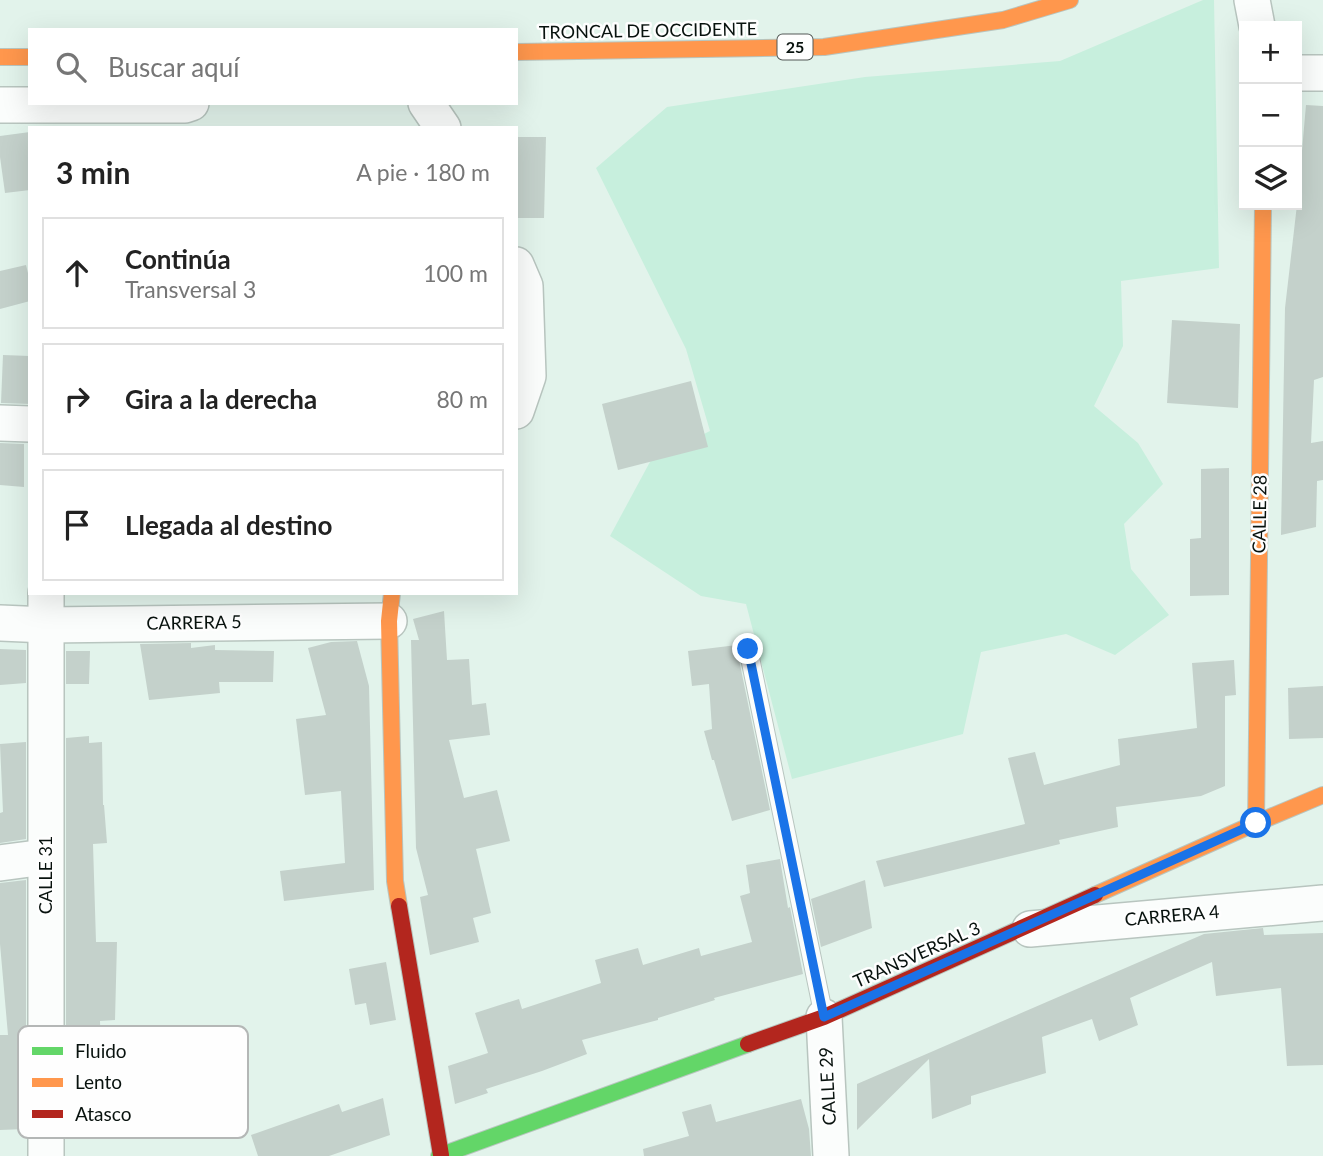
<!DOCTYPE html>
<html lang="es">
<head>
<meta charset="utf-8">
<style>
  body { margin:0; font-family:Lato,sans-serif; background:#f6f6f6; color:#222 }
  .controls { position:absolute; right:21px; top:21px; display:grid; overflow:hidden; border-radius:0px; box-shadow:0 7px 28px #0002 }
  .controls button { width:63px; height:63px; display:grid; place-items:center; padding:0; border:0; border-bottom:2px solid #e0e0e0; background:#fff; color:#222; font:35px sans-serif }
  .stop { position:absolute; width:21px; height:21px; margin:-16px; border:5px solid #1a73e8; border-radius:50%; background:#fff }
  .stop.end { background:#1a73e8; border-color:#fff; box-shadow:0 2px 7px #0008 }
  .list { margin:0; padding:0; list-style:none }
  h2 { display:flex; justify-content:space-between; align-items:center; height:91px; margin:0; padding:0 28px; font-size:30px }
  h2 small { font-size:23px; font-weight:400; color:#767676 }
  .list li { display:grid; grid-template-columns:46px 1fr auto; gap:21px; align-items:center; box-sizing:border-box; height:112px; margin:0 14px 14px; padding:0 14px; border:2px solid #e0e0e0; border-radius:0px }
  .list b { display:block; font-size:26px; white-space:nowrap }
  .list p { margin:0; font-size:23px; white-space:nowrap; color:#767676 }
  .list em { font-size:23px; font-style:normal; color:#767676 }
  .icon { flex:none; width:38px; height:38px; fill:none; stroke:currentColor; stroke-width:2; stroke-linecap:round; stroke-linejoin:round }
  .map { position:relative; flex:none; width:1323px; height:1156px; overflow:hidden }
  .search { position:absolute; background:#fff; box-shadow:0 7px 28px #0002; left:28px; top:28px; width:490px; height:77px; display:flex; align-items:center; gap:18px; box-sizing:border-box; padding:0 24px; border-radius:0px; color:#767676; font-size:26px }
  .panel { position:absolute; background:#fff; box-shadow:0 7px 28px #0002; left:28px; top:126px; width:490px; height:469px; border-radius:0px }
  .map>svg:first-child { display:block }
  .green { fill:#c7efdd }
  .building { fill:#c4d1cb }
  .lines { fill:none; stroke-linecap:round; stroke-linejoin:round }
  .lane-casing { stroke:#b8c5bf; stroke-width:20 }
  .street-casing { stroke:#b8c5bf; stroke-width:38 }
  .fast-casing { stroke:#b8c5bf; stroke-width:18 }
  .slow-casing { stroke:#b8c5bf; stroke-width:18 }
  .jam-casing { stroke:#b8c5bf; stroke-width:18 }
  .lane { stroke:#fbfdfc; stroke-width:18 }
  .street { stroke:#fbfdfc; stroke-width:35 }
  .fast { stroke:#63d668; stroke-width:16 }
  .slow { stroke:#ff974d; stroke-width:16 }
  .jam { stroke:#b3261e; stroke-width:16 }
  .route { stroke:#1a73e8; stroke-width:9 }
  .labels { text-anchor:middle; stroke-width:5; stroke-linejoin:round; paint-order:stroke }
  .shield { fill:#fefefe; stroke:#525956; stroke-width:2 }
  .shield-label { font-size:16px; font-weight:bold; fill:#08120e }
  .street-label { font-size:18px; fill:#08120e; stroke:#fefefe }
  .key { fill:#fefefe; stroke:#b4b7b6; stroke-width:2 }
  .key-label { font-size:19px; fill:#08120e }
</style>
</head>
<body>
<div class="map">
<svg width="1323" height="1156" viewBox="0 0 1323 1156">
  <rect width="100%" height="100%" fill="#e2f3eb"/>
  <polygon class="green" points="1203,0 1214,0 1219,268 1121,281 1123,346 1094,406 1138,443 1163,484 1124,524 1131,569 1169,615 1115,655 1066,634 981,652 963,734 792,779 746,604 701,596 610,536 651,460 710,431 686,349 596,168 667,107 865,77 1060,61"/>
  <g class="building">
    <polygon points="1306,105 1323,106 1323,377 1314,380 1311,443 1323,441 1323,480 1317,481 1316,527 1281,535 1285,308 1298,196"/>
    <polygon points="30,132 30,190 5,193 0,157 0,136"/>
    <polygon points="516,137 546,137 544,218 516,218"/>
    <polygon points="26,265 30,281 30,301 0,309 0,271"/>
    <polygon points="1172,320 1240,324 1238,408 1167,403"/>
    <polygon points="3,355 30,356 30,404 1,403"/>
    <polygon points="691,381 708,447 618,470 602,404"/>
    <polygon points="0,443 24,444 24,487 0,485"/>
    <polygon points="1229,468 1229,595 1190,596 1190,539 1201,538 1201,469"/>
    <polygon points="444,611 447,660 469,659 472,705 486,703 490,735 449,740 464,798 497,790 510,841 476,849 491,913 473,918 479,942 430,955 420,897 428,895 416,848 411,640 419,640 413,619"/>
    <polygon points="357,641 369,686 374,890 284,901 280,871 345,863 341,791 305,795 296,719 326,715 308,648 331,642"/>
    <polygon points="191,643 191,648 215,645 215,650 274,651 273,682 219,682 220,693 149,700 140,644"/>
    <polygon points="737,645 737,650 770,810 732,821 714,760 712,760 704,731 712,729 709,684 692,686 688,651"/>
    <polygon points="0,649 26,650 26,683 0,685"/>
    <polygon points="66,651 90,651 89,684 66,684"/>
    <polygon points="1234,660 1236,695 1225,696 1225,786 1201,796 1116,807 1118,827 1059,840 1060,844 884,887 876,861 1025,824 1008,758 1035,752 1044,785 1120,765 1118,739 1197,728 1192,663"/>
    <polygon points="1323,686 1323,738 1289,739 1288,688"/>
    <polygon points="89,736 89,743 102,742 103,805 104,805 107,843 93,844 96,942 117,942 115,1020 100,1021 102,1091 88,1092 85,1126 66,1127 66,738"/>
    <polygon points="26,742 26,839 0,843 0,813 3,812 0,744"/>
    <polygon points="780,859 788,908 790,907 803,974 714,998 715,1000 658,1018 658,1020 582,1040 587,1054 542,1071 486,1089 488,1093 455,1104 448,1066 488,1053 475,1013 519,999 522,1009 601,983 595,960 638,948 643,965 699,948 701,956 752,942 740,896 750,893 746,865"/>
    <polygon points="26,880 26,1129 0,1130 0,1035 8,1035 0,944 0,883"/>
    <polygon points="865,880 872,928 821,947 811,899"/>
    <polygon points="1263,928 1264,935 1323,933 1323,1065 1287,1066 1281,988 1216,996 1212,962 1130,998 1138,1025 1099,1041 1092,1019 1042,1037 1046,1073 971,1096 971,1104 932,1119 929,1059 857,1130 857,1084 1204,934"/>
    <polygon points="386,962 396,1020 370,1025 366,1003 355,1005 349,969"/>
    <polygon points="383,1098 390,1135 329,1156 258,1156 251,1135 339,1104 342,1112"/>
    <polygon points="801,1099 809,1129 811,1156 644,1156 643,1149 689,1136 682,1112 711,1104 716,1122"/>
  </g>
  <g class="lines">
    <g class="lane-casing">
      <polyline id="lane" points="748,648 824,1017"/>
    </g>
    <g class="street-casing">
      <g id="street">
        <polyline points="1252,0 1257,26"/>
        <polyline points="1297,73 1323,73"/>
        <polyline points="426,103 443,128"/>
        <polyline points="0,105 185,105 191,103"/>
        <polyline points="516,265 525,286 528,376 516,411"/>
        <polyline points="0,423 30,424"/>
        <polyline points="0,623 47,625 389,621"/>
        <polyline points="0,863 45,857"/>
        <polyline points="1030,929 1323,903"/>
        <polyline points="824,1017 831,1156"/>
        <polyline points="46,1156 46,593"/>
      </g>
    </g>
    <g class="fast-casing">
      <polyline id="fast" points="439,1156 748,1044"/>
    </g>
    <g class="slow-casing">
      <g id="slow">
        <polyline points="516,52 824,47 1003,20 1070,0"/>
        <polyline points="0,57 30,57"/>
        <polyline points="392,593 389,621 395,881 399,906"/>
        <polyline points="1256,823 1263,205"/>
        <polyline points="1095,895 1256,823 1323,795"/>
      </g>
    </g>
    <g class="jam-casing">
      <g id="jam">
        <polyline points="399,906 441,1155"/>
        <polyline points="748,1044 824,1017 1095,895"/>
      </g>
    </g>
    <use href="#lane" class="lane"/>
    <use href="#street" class="street"/>
    <use href="#fast" class="fast"/>
    <use href="#slow" class="slow"/>
    <use href="#jam" class="jam"/>
  </g>
  <g class="lines">
    <polyline class="route" points="748,649 824,1017 1256,823"/>
  </g>
  <g class="labels">
    <rect class="shield" x="777.5" y="34.5" width="35" height="25" rx="5"/>
    <g class="shield-label">
      <text x="795" y="53">25</text>
    </g>
    <g class="street-label">
      <text transform="translate(648 31) rotate(-1)" y="6">TRONCAL DE OCCIDENTE</text>
      <text transform="translate(1260 514) rotate(-89)" y="6">CALLE 28</text>
      <text transform="translate(194 623) rotate(-1)" y="6">CARRERA 5</text>
      <text transform="translate(46 875) rotate(-90)" y="6">CALLE 31</text>
      <text transform="translate(1172 916) rotate(-5)" y="6">CARRERA 4</text>
      <text transform="translate(917 955) rotate(-24)" y="6">TRANSVERSAL 3</text>
      <text transform="translate(828 1086) rotate(-93)" y="6">CALLE 29</text>
    </g>
  </g>
  <rect x="18" y="1026" width="230" height="112" rx="10" class="key"/>
  <rect x="32" y="1047" width="31" height="8" fill="#63d668"/>
  <rect x="32" y="1078" width="31" height="9" fill="#ff974d"/>
  <rect x="32" y="1110" width="31" height="8" fill="#b3261e"/>
  <g class="key-label">
    <text x="75" y="1058">Fluido</text>
    <text x="75" y="1089">Lento</text>
    <text x="75" y="1121">Atasco</text>
  </g>
</svg>
<div class="controls">
<button>+</button>
<button>−</button>
<button><svg class="icon" aria-label="layers" viewBox="0 0 24 24"><path d="M12 4l9 5-9 5-9-5zM3 14l9 5 9-5"/></svg></button>
</div>
<div class="stop" style="left:1256px;top:823px"></div>
<div class="stop end" style="left:748px;top:649px"></div>
<div class="search"><svg class="icon" aria-label="search" viewBox="0 0 24 24"><circle cx="10" cy="10" r="6"/><path d="M15 15l6 6"/></svg>Buscar aquí</div>
<section class="panel">
<h2>3 min<small>A pie · 180 m</small></h2>
<ul class="list">
<li><svg class="icon" aria-label="ahead" viewBox="0 0 24 24"><path d="M12 20V5M6 11l6-6 6 6"/></svg><div><b>Continúa</b><p>Transversal 3</p></div><em>100 m</em></li>
<li><svg class="icon" aria-label="right" viewBox="0 0 24 24"><path d="M7 20v-9h11M14 6l5 5-5 5"/></svg><div><b>Gira a la derecha</b></div><em>80 m</em></li>
<li><svg class="icon" aria-label="arrive" viewBox="0 0 24 24"><path d="M6 21V4h12l-3 4 3 4H6"/></svg><div><b>Llegada al destino</b></div></li>
</ul>
</section>
</div>
</body>
</html>
